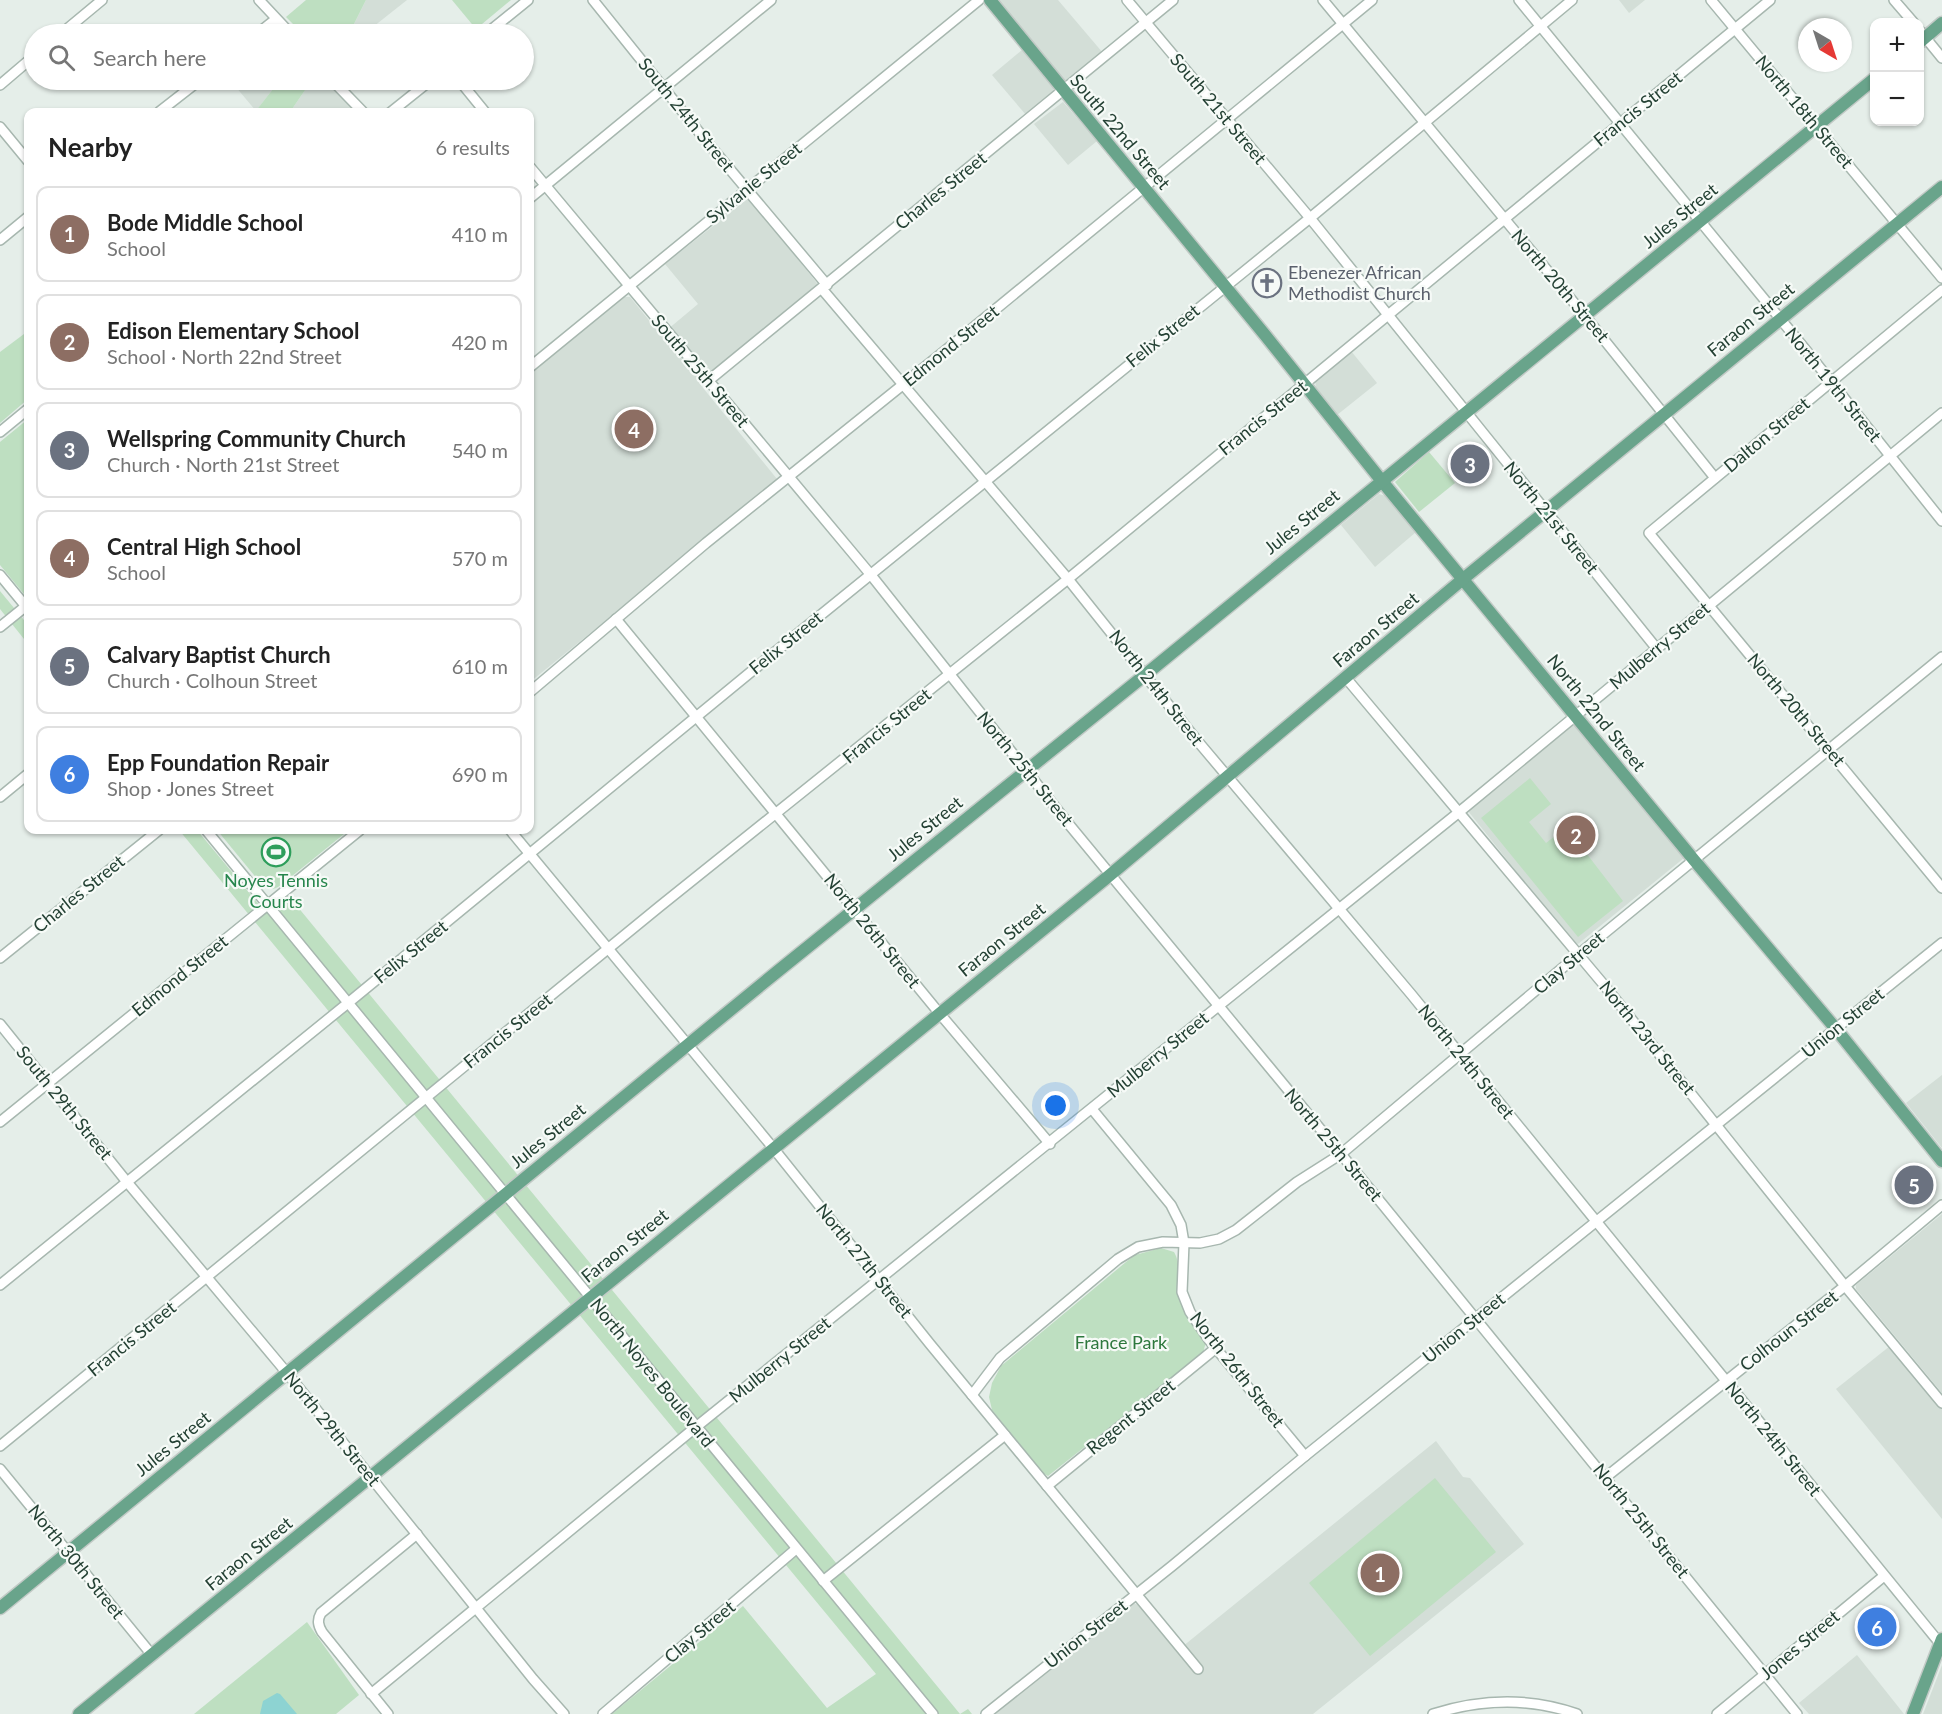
<!DOCTYPE html>
<html lang="en">
<head>
<meta charset="utf-8">
<style>
  body { margin:0; font-family:Lato,sans-serif; background:#f2f2f2; color:#222 }
  .controls { position:absolute; right:18px; top:18px; display:grid; overflow:hidden; border-radius:12px; box-shadow:0 2px 4px #0004 }
  .controls button { width:54px; height:54px; display:grid; place-items:center; padding:0; border:0; border-bottom:2px solid #e0e0e0; background:#fff; color:#222; font:30px sans-serif }
  .compass { position:absolute; left:1798px; top:18px; width:54px; height:54px; border-radius:50%; background:#fff; box-shadow:0 2px 4px #0004; rotate:141deg }
  .you { position:absolute; left:1056px; top:1106px; width:21px; height:21px; margin:-15px; border:4px solid #fff; border-radius:50%; background:#1a73e8; box-shadow:0 0 0 9px #1a73e833 }
  .badge { display:grid; place-items:center; width:39px; height:39px; border-radius:50%; background:#0f766e; color:#fff; font-size:20px; font-weight:700 }
  .pin { position:absolute; translate:-50% -50%; border:3px solid #fff; box-shadow:0 2px 6px #0006 }
  .list { margin:0; padding:0; list-style:none }
  h2 { display:flex; justify-content:space-between; align-items:center; height:78px; margin:0; padding:0 24px; font-size:26px }
  h2 small { font-size:20px; font-weight:400; color:#767676 }
  .list li { display:grid; grid-template-columns:39px 1fr auto; gap:18px; align-items:center; box-sizing:border-box; height:96px; margin:0 12px 12px; padding:0 12px; border:2px solid #e0e0e0; border-radius:12px }
  .list b { display:block; font-size:22px; white-space:nowrap }
  .list p { margin:0; font-size:20px; white-space:nowrap; color:#767676 }
  .list em { font-size:20px; font-style:normal; color:#767676 }
  .icon { flex:none; width:33px; height:33px; fill:none; stroke:currentColor; stroke-width:2; stroke-linecap:round; stroke-linejoin:round }
  .map { position:relative; flex:none; width:1942px; height:1714px; overflow:hidden }
  .search { position:absolute; background:#fff; box-shadow:0 2px 4px #0004; left:24px; top:24px; width:510px; height:66px; display:flex; align-items:center; gap:15px; box-sizing:border-box; padding:0 21px; border-radius:33px; color:#767676; font-size:22px }
  .panel { position:absolute; background:#fff; box-shadow:0 2px 4px #0004; left:24px; top:108px; width:510px; height:726px; border-radius:12px }
  .map>svg:first-child { display:block }
  .built { fill:#d3ded7 }
  .green { fill:#bedfc1 }
  .water { fill:#8dd3d2 }
  .lines { fill:none; stroke-linecap:round; stroke-linejoin:round }
  .minor-casing { stroke:#a7b7af; stroke-width:12 }
  .major-casing { stroke:#c2cac6; stroke-width:15 }
  .minor { stroke:#fff; stroke-width:9 }
  .major { stroke:#69a48b; stroke-width:12 }
  .labels { text-anchor:middle; stroke-width:4.5; stroke-linejoin:round; paint-order:stroke }
  .street-label { font-size:18px; fill:#244134; stroke:#f6faf7 }
  .worship-label { font-size:18px; fill:#5b616d; stroke:#f6faf7; text-anchor:start }
  .leisure-label { font-size:18px; fill:#27864d; stroke:#f6faf7 }
  .park-label { font-size:18px; fill:#2d783d; stroke:#f6faf7 }
</style>
</head>
<body>
<div class="map">
<svg width="1942" height="1714" viewBox="0 0 1942 1714">
  <rect width="100%" height="100%" fill="#e5eee9"/>
  <g class="built">
    <polygon points="366,0 407,0 364,34 349,34"/>
    <polygon points="998,0 1058,0 1103,53 1070,80 1066,81 1062,79"/>
    <polygon points="1619,0 1645,0 1629,13"/>
    <polygon points="1022,50 1053,87 1054,92 1026,115 992,75"/>
    <polygon points="230,80 280,80 256,111"/>
    <polygon points="312,80 326,80 356,112 290,112"/>
    <polygon points="1063,102 1097,141 1068,165 1034,124"/>
    <polygon points="746,200 750,200 817,283 816,287 699,383 777,479 775,483 530,682 530,373 624,297 630,297 661,335 698,304 665,264"/>
    <polygon points="1351,351 1377,383 1337,415 1316,388 1315,380"/>
    <polygon points="1379,494 1386,496 1416,532 1375,567 1341,525"/>
    <polygon points="1576,725 1684,858 1578,944 1572,941 1468,811 1572,726"/>
    <polygon points="1942,1075 1942,1148 1906,1103"/>
    <polygon points="1942,1214 1942,1393 1856,1289 1856,1285"/>
    <polygon points="1890,1346 1942,1408 1942,1519 1836,1389"/>
    <polygon points="1436,1441 1463,1477 1470,1478 1524,1544 1313,1714 990,1714 1132,1603 1139,1605 1177,1651"/>
    <polygon points="1857,1655 1904,1714 1809,1714 1799,1703"/>
    <polygon points="1942,1665 1942,1714 1923,1714"/>
  </g>
  <g class="green">
    <polygon points="306,0 366,0 349,34 303,34 286,17"/>
    <polygon points="452,0 511,0 476,29"/>
    <polygon points="280,80 312,80 290,112 255,112"/>
    <polygon points="28,331 28,399 0,423 0,352"/>
    <polygon points="28,419 28,599 0,565 0,442"/>
    <polygon points="1429,452 1455,483 1419,512 1395,482"/>
    <polygon points="0,591 28,625 28,644 0,609"/>
    <polygon points="1530,778 1551,804 1529,822 1546,843 1564,829 1568,833 1570,832 1623,901 1578,937 1481,818"/>
    <polygon points="179,830 197,830 266,913 288,895 960,1714 968,1709 972,1714 612,1714 743,1606 827,1708 876,1674"/>
    <path d="M217,830H349L281,885C274,890 270,890 263,886Z"/>
    <path d="M1161,1248L1174,1252C1183,1267 1175,1285 1180,1300C1185,1317 1198,1328 1206,1342L1203,1353L1048,1476L1043,1473L992,1410L989,1397L992,1383L1001,1366L1126,1262L1135,1255Z"/>
    <polygon points="1435,1478 1496,1552 1370,1656 1309,1583"/>
    <polygon points="307,1622 359,1695 336,1714 194,1714"/>
  </g>
  <polygon class="water" points="277,1693 280,1694 297,1714 260,1714 263,1701"/>
  <g class="lines">
    <g class="minor-casing">
      <g id="minor">
        <polyline points="259,0 291,34"/>
        <polyline points="593,0 707,142 827,285"/>
        <polyline points="1127,0 1310,218 1657,649"/>
        <polyline points="1323,0 1585,316 1715,478"/>
        <polyline points="1519,0 1805,349 1942,521"/>
        <polyline points="1711,0 1942,278"/>
        <polyline points="1894,0 1913,22"/>
        <polyline points="1920,31 1942,58"/>
        <polyline points="61,34 102,0"/>
        <polyline points="257,34 276,19"/>
        <polyline points="486,34 528,0"/>
        <polyline points="332,80 363,112"/>
        <polyline points="459,80 485,112"/>
        <polyline points="0,85 34,56"/>
        <polyline points="159,112 200,80"/>
        <polyline points="391,112 431,80"/>
        <polyline points="0,127 28,161"/>
        <polyline points="530,167 871,575 1067,822 1383,1205 1797,1714"/>
        <polyline points="530,198 771,0"/>
        <polyline points="0,240 28,217"/>
        <polyline points="822,289 1068,579 1195,738 1411,994 1942,1646"/>
        <polyline points="1942,290 1649,533 1942,888"/>
        <polyline points="530,367 979,0"/>
        <polyline points="708,381 1173,0"/>
        <polyline points="0,432 28,409"/>
        <polyline points="0,575 28,609"/>
        <polyline points="616,619 940,1014 1050,1144"/>
        <polyline points="0,627 26,606"/>
        <polyline points="1346,678 1604,985 1845,1286 1942,1403"/>
        <polyline points="530,692 706,543 946,350 1372,0"/>
        <polyline points="0,797 28,774"/>
        <polyline points="206,830 933,1714"/>
        <polyline points="510,830 774,1149 930,1344 1198,1669"/>
        <polyline points="0,958 159,830"/>
        <polyline points="0,1024 127,1182 287,1373 533,1679 564,1714"/>
        <polyline points="1092,1109 1171,1205 1181,1225 1184,1243 1182,1292 1190,1312 1209,1340 1305,1456"/>
        <polyline points="0,1122 360,830"/>
        <polyline points="0,1285 348,1003 769,657 1310,218 1572,0"/>
        <polyline points="972,1395 1000,1358 1118,1259 1138,1247 1163,1242 1200,1243 1219,1239 1236,1230 1297,1182 1341,1154 1579,954 1942,657"/>
        <polyline points="0,1446 659,907 1068,579 1770,0"/>
        <polyline points="0,1469 152,1655"/>
        <polyline points="1606,1477 1845,1286 1942,1205"/>
        <polyline points="1047,1486 1216,1348"/>
        <polyline points="823,1581 1005,1435"/>
        <polyline points="371,1694 696,1427 1458,813 1942,413"/>
        <path d="M388,1714L322,1632C318,1625 317,1620 321,1613L417,1534"/>
        <polyline points="603,1714 796,1549"/>
        <polyline points="986,1714 1172,1566 1305,1456 1942,943"/>
        <path d="M1433,1714C1481,1699 1529,1697 1577,1714"/>
        <polyline points="1717,1714 1884,1576"/>
      </g>
    </g>
    <g class="major-casing">
      <g id="major">
        <polyline points="990,0 1265,335 1381,480 1694,860 1836,1029 1942,1161"/>
        <polyline points="1920,42 1942,23"/>
        <polyline points="0,1608 778,971 1145,675 1874,79"/>
        <polyline points="79,1714 1110,875 1463,579 1942,187"/>
        <polyline points="1913,1714 1942,1639"/>
      </g>
    </g>
    <use href="#minor" class="minor"/>
    <use href="#major" class="major"/>
  </g>
  <defs>
    <g id="church-ring" transform="scale(1.5)"><circle r="9.5" fill="#f6faf7" stroke="#6b7280" stroke-width="1.5"/><path d="M-1.2-6h2.4v3.5h3.3v2.4h-3.3V6h-2.4V-.1h-3.3v-2.4h3.3Z" fill="#6b7280"/></g>
    <g id="stadium-ring" transform="scale(1.5)"><circle r="9.5" fill="#f6faf7" stroke="#2e9e5b" stroke-width="1.5"/><path d="M0-5a6.5 5 0 1 0 0 10a6.5 5 0 1 0 0-10ZM-3.5-1.8h7v3.6h-7Z" fill="#2e9e5b"/></g>
  </defs>
  <g fill-rule="evenodd">
    <use href="#church-ring" x="1267" y="283"/>
    <use href="#stadium-ring" x="276" y="852"/>
  </g>
  <g class="labels">
    <g class="street-label">
      <text transform="translate(1218 109) rotate(50)" y="6">South 21st Street</text>
      <text transform="translate(1638 109) rotate(-39)" y="6">Francis Street</text>
      <text transform="translate(1804 112) rotate(50)" y="6">North 18th Street</text>
      <text transform="translate(686 115) rotate(51)" y="6">South 24th Street</text>
      <text transform="translate(1120 132) rotate(50)" y="6">South 22nd Street</text>
      <text transform="translate(754 183) rotate(-39)" y="6">Sylvanie Street</text>
      <text transform="translate(941 191) rotate(-39)" y="6">Charles Street</text>
      <text transform="translate(1680 216) rotate(-39)" y="6">Jules Street</text>
      <text transform="translate(1560 286) rotate(50)" y="6">North 20th Street</text>
      <text transform="translate(1751 320) rotate(-39)" y="6">Faraon Street</text>
      <text transform="translate(1163 336) rotate(-39)" y="6">Felix Street</text>
      <text transform="translate(951 346) rotate(-39)" y="6">Edmond Street</text>
      <text transform="translate(700 371) rotate(50)" y="6">South 25th Street</text>
      <text transform="translate(1833 385) rotate(51)" y="6">North 19th Street</text>
      <text transform="translate(1263 418) rotate(-39)" y="6">Francis Street</text>
      <text transform="translate(1767 435) rotate(-40)" y="6">Dalton Street</text>
      <text transform="translate(1551 518) rotate(51)" y="6">North 21st Street</text>
      <text transform="translate(1302 522) rotate(-39)" y="6">Jules Street</text>
      <text transform="translate(1376 630) rotate(-40)" y="6">Faraon Street</text>
      <text transform="translate(786 643) rotate(-39)" y="6">Felix Street</text>
      <text transform="translate(1660 646) rotate(-40)" y="6">Mulberry Street</text>
      <text transform="translate(1156 688) rotate(52)" y="6">North 24th Street</text>
      <text transform="translate(1796 710) rotate(50)" y="6">North 20th Street</text>
      <text transform="translate(1596 713) rotate(51)" y="6">North 22nd Street</text>
      <text transform="translate(887 726) rotate(-39)" y="6">Francis Street</text>
      <text transform="translate(1025 769) rotate(51)" y="6">North 25th Street</text>
      <text transform="translate(925 829) rotate(-39)" y="6">Jules Street</text>
      <text transform="translate(79 894) rotate(-39)" y="6">Charles Street</text>
      <text transform="translate(872 931) rotate(51)" y="6">North 26th Street</text>
      <text transform="translate(1002 940) rotate(-39)" y="6">Faraon Street</text>
      <text transform="translate(411 952) rotate(-39)" y="6">Felix Street</text>
      <text transform="translate(1569 963) rotate(-40)" y="6">Clay Street</text>
      <text transform="translate(180 976) rotate(-39)" y="6">Edmond Street</text>
      <text transform="translate(1843 1023) rotate(-39)" y="6">Union Street</text>
      <text transform="translate(508 1031) rotate(-39)" y="6">Francis Street</text>
      <text transform="translate(1647 1038) rotate(51)" y="6">North 23rd Street</text>
      <text transform="translate(1158 1055) rotate(-39)" y="6">Mulberry Street</text>
      <text transform="translate(1466 1062) rotate(51)" y="6">North 24th Street</text>
      <text transform="translate(64 1103) rotate(51)" y="6">South 29th Street</text>
      <text transform="translate(548 1136) rotate(-39)" y="6">Jules Street</text>
      <text transform="translate(1333 1145) rotate(50)" y="6">North 25th Street</text>
      <text transform="translate(625 1246) rotate(-39)" y="6">Faraon Street</text>
      <text transform="translate(864 1261) rotate(51)" y="6">North 27th Street</text>
      <text transform="translate(1464 1328) rotate(-39)" y="6">Union Street</text>
      <text transform="translate(1789 1331) rotate(-38)" y="6">Colhoun Street</text>
      <text transform="translate(132 1339) rotate(-39)" y="6">Francis Street</text>
      <text transform="translate(780 1360) rotate(-39)" y="6">Mulberry Street</text>
      <text transform="translate(1237 1370) rotate(52)" y="6">North 26th Street</text>
      <text transform="translate(652 1373) rotate(51)" y="6">North Noyes Boulevard</text>
      <text transform="translate(1131 1417) rotate(-39)" y="6">Regent Street</text>
      <text transform="translate(332 1429) rotate(51)" y="6">North 29th Street</text>
      <text transform="translate(1773 1439) rotate(51)" y="6">North 24th Street</text>
      <text transform="translate(173 1444) rotate(-39)" y="6">Jules Street</text>
      <text transform="translate(1641 1521) rotate(51)" y="6">North 25th Street</text>
      <text transform="translate(249 1554) rotate(-39)" y="6">Faraon Street</text>
      <text transform="translate(76 1562) rotate(51)" y="6">North 30th Street</text>
      <text transform="translate(700 1632) rotate(-40)" y="6">Clay Street</text>
      <text transform="translate(1086 1634) rotate(-38)" y="6">Union Street</text>
      <text transform="translate(1800 1645) rotate(-40)" y="6">Jones Street</text>
    </g>
    <g class="worship-label">
      <text x="1288" y="279">Ebenezer African<tspan x="1288" dy="21">Methodist Church</tspan></text>
    </g>
    <g class="leisure-label">
      <text x="276" y="887">Noyes Tennis<tspan x="276" dy="21">Courts</tspan></text>
    </g>
    <g class="park-label">
      <text x="1121" y="1349">France Park</text>
    </g>
  </g>
</svg>
<div class="controls">
<button>+</button>
<button>−</button>
</div>
<svg class="compass" viewBox="-18 -18 36 36"><path d="M0-13l5 13h-10z" fill="#e53935"/><path d="M0 13l5-13h-10z" fill="#767676"/></svg>
<div class="you"></div>
<div class="pin badge" style="left:1380px;top:1573px;background:#8d6e63">1</div>
<div class="pin badge" style="left:1576px;top:835px;background:#8d6e63">2</div>
<div class="pin badge" style="left:1470px;top:464px;background:#6b7280">3</div>
<div class="pin badge" style="left:634px;top:429px;background:#8d6e63">4</div>
<div class="pin badge" style="left:1914px;top:1185px;background:#6b7280">5</div>
<div class="pin badge" style="left:1877px;top:1627px;background:#3f7fe0">6</div>
<div class="search"><svg class="icon" aria-label="search" viewBox="0 0 24 24"><circle cx="10" cy="10" r="6"/><path d="M15 15l6 6"/></svg>Search here</div>
<section class="panel">
<h2>Nearby<small>6 results</small></h2>
<ul class="list">
<li><span class="badge" style="background:#8d6e63">1</span><div><b>Bode Middle School</b><p>School</p></div><em>410 m</em></li>
<li><span class="badge" style="background:#8d6e63">2</span><div><b>Edison Elementary School</b><p>School · North 22nd Street</p></div><em>420 m</em></li>
<li><span class="badge" style="background:#6b7280">3</span><div><b>Wellspring Community Church</b><p>Church · North 21st Street</p></div><em>540 m</em></li>
<li><span class="badge" style="background:#8d6e63">4</span><div><b>Central High School</b><p>School</p></div><em>570 m</em></li>
<li><span class="badge" style="background:#6b7280">5</span><div><b>Calvary Baptist Church</b><p>Church · Colhoun Street</p></div><em>610 m</em></li>
<li><span class="badge" style="background:#3f7fe0">6</span><div><b>Epp Foundation Repair</b><p>Shop · Jones Street</p></div><em>690 m</em></li>
</ul>
</section>
</div>
</body>
</html>
